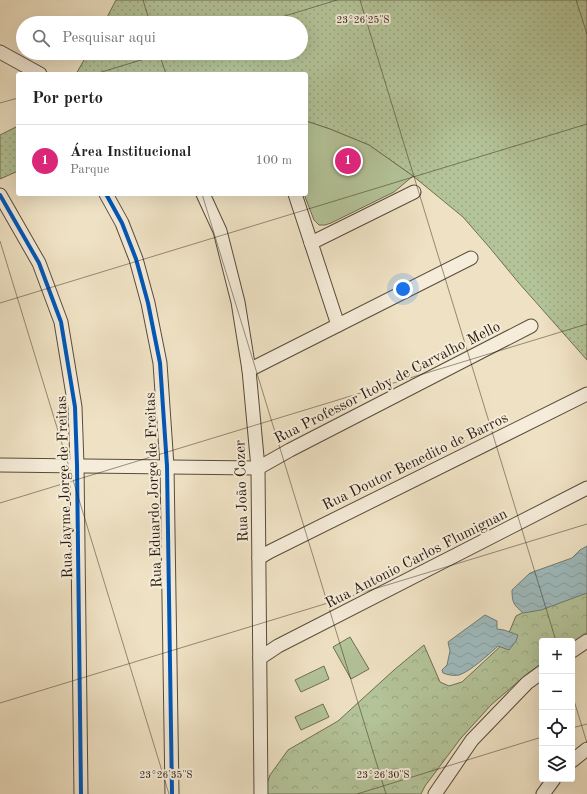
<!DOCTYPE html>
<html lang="pt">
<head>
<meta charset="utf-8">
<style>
  body { margin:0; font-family:"Old Standard TT",serif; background:#f2f2f2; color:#222 }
  .controls { position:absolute; right:12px; bottom:12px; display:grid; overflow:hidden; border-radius:4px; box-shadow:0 4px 16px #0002 }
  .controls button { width:36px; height:36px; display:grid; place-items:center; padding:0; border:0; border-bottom:1px solid #e0e0e0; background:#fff; color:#222; font:20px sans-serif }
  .you { position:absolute; left:403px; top:289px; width:14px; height:14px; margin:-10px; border:3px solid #fff; border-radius:50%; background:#1a73e8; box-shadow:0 0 0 6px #1a73e833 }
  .badge { display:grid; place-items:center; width:26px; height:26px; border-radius:50%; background:#db2777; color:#fff; font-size:13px; font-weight:700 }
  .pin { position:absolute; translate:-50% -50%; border:2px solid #fff; box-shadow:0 1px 4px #0006 }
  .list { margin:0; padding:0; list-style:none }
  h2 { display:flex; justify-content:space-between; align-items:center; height:52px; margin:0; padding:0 16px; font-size:17px }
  h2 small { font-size:13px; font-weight:400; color:#767676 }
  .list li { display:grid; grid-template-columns:26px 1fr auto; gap:12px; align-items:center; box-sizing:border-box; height:72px; padding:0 16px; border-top:1px solid #e0e0e0 }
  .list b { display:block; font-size:15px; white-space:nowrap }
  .list p { margin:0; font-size:13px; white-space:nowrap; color:#767676 }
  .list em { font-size:13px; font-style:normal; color:#767676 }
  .icon { flex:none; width:22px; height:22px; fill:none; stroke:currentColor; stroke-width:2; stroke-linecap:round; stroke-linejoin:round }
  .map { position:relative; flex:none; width:587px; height:794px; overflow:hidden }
  .search { position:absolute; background:#fff; box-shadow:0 4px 16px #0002; left:16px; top:16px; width:292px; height:44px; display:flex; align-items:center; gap:10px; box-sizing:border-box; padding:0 14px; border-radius:22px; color:#767676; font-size:15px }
  .panel { position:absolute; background:#fff; box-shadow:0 4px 16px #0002; left:16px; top:72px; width:292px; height:124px; border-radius:4px }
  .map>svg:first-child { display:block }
  .grass { fill:url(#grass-dots); stroke:#6d6f54 }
  .forest { fill:url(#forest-crowns); stroke:#6d6f54 }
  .park { fill:#b4c499; stroke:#6d6f54 }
  .water { fill:url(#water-waves); stroke:#6e7b78 }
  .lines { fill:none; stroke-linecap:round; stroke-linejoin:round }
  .minor-casing { stroke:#584c3c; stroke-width:15 }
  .minor { stroke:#f5ecd9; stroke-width:13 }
  .cycleway-casing { stroke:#f5ecd9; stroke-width:6 }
  .cycleway { stroke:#0057b8; stroke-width:4 }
  .ticks { fill:none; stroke:#261a0f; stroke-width:1; stroke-opacity:0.45 }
  .labels { text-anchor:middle; stroke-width:4; stroke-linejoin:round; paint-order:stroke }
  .street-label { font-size:15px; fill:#261a0f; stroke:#f5ecd9 }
  .ticks-label { font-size:10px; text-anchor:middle; fill:#261a0f; stroke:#f5ecd9; stroke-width:4; stroke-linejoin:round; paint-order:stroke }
</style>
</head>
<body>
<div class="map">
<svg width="587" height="794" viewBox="0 0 587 794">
  <defs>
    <pattern id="grass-dots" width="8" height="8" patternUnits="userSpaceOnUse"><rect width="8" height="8" fill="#b4c499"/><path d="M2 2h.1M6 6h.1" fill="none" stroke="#9ba883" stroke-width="1.8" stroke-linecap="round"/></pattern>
    <pattern id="forest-crowns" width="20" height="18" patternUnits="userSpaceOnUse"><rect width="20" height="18" fill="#b4c499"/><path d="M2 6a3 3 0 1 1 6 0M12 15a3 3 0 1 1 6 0" fill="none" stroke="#9ba883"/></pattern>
    <pattern id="water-waves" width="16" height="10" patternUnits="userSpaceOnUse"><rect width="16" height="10" fill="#9ebbbe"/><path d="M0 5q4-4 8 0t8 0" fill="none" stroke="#88a0a2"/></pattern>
  </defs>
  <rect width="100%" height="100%" fill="#efe2c4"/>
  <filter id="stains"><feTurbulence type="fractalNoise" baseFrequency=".005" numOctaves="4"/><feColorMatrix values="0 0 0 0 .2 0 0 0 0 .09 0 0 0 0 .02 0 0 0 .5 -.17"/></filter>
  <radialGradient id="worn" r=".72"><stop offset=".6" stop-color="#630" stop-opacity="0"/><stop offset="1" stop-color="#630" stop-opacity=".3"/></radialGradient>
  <g class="grass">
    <polygon points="116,0 587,0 587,360 518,282 490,248 463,217 413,176 369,145 330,129 306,121 306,74 76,74 88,53 301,53 301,23 104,23"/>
    <polygon points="18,126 18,171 0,179 0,135"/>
  </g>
  <polygon class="forest" points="587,580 587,634 572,643 572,641 542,641 542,663 527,674 491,705 461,738 425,786 421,794 267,794 266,787 270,775 288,750 338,721 394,670 424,645 440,682 449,686 462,682 505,642 516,616"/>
  <g class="park">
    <polygon points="306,121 330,129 369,145 413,176 394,192 331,223 325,225 319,225 314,220 304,194 306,194"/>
    <polygon points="350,637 369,669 351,679 333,647"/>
    <polygon points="324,666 329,679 301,692 295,680"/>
    <polygon points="323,704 329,717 301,730 295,717"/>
  </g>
  <g class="water">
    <path d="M587,546V593L541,610L523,613C514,605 512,603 512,590L530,573L572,558L580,550Z"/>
    <path d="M485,615L497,621V629L504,630L518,635L516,641L509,650L498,646C489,654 471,671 459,675C454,676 448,675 443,673L442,670L447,665L450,651L448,642Z"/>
  </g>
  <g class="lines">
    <g class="minor-casing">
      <g id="minor">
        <polyline points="0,52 40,74"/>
        <polyline points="106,194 122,223 136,259 148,303 160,363 167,466 172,794"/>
        <polyline points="203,194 220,231 238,302 249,370 258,468 261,794"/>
        <polyline points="295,194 338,325"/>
        <polyline points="0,195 39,263 61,322 75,407 77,465 81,794"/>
        <polyline points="311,243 414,192"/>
        <polyline points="249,370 471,258"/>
        <polyline points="0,465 258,468 290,450 531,326"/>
        <polyline points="259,558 269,552 587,394"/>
        <polyline points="572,651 587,641"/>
        <polyline points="260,658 278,646 587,488"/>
        <polyline points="572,761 587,749"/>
        <polyline points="435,794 472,740 527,683 542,672"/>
        <polyline points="543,794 554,779"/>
      </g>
    </g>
    <use href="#minor" class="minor"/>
    <g class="cycleway-casing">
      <g id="cycleway">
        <polyline points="106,194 122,223 136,259 148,303 160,363 167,466 172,794"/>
        <polyline points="0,195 39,263 61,322 75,407 77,465 81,794"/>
      </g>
    </g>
    <use href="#cycleway" class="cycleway"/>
  </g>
  <path class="ticks" d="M143,0L150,23M360,0L556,641M576,0L587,34M262,23L337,0M159,53L166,74M95,74L164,53M0,103L18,98M202,194L386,794M0,241L169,794M0,303L587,124M0,503L587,324M572,694L587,743M0,703L587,524M572,728L587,724M357,794L542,737"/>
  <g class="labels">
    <g class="street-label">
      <text transform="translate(387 382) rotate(-27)" y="5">Rua Professor Itoby de Carvalho Mello</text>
      <text transform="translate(415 461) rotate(-26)" y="5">Rua Doutor Benedito de Barros</text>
      <text transform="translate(64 487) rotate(-92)" y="5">Rua Jayme Jorge de Freitas</text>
      <text transform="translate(153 490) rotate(-92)" y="5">Rua Eduardo Jorge de Freitas</text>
      <text transform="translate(241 491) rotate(-92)" y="5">Rua João Cozer</text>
      <text transform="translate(416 558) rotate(-27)" y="5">Rua Antonio Carlos Flumignan</text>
    </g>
  </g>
  <g class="ticks-label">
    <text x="363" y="23">23°26'25"S</text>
    <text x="166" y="778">23°26'35"S</text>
    <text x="383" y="778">23°26'30"S</text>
  </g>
  <rect width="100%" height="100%" filter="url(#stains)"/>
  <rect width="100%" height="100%" fill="url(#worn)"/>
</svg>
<div class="controls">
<button>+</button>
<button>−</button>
<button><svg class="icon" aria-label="locate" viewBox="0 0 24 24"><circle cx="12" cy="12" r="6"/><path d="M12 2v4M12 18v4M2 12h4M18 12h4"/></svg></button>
<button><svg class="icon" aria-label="layers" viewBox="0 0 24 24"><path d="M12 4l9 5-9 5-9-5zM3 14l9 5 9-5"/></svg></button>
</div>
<div class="you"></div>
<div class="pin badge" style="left:348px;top:161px">1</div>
<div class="search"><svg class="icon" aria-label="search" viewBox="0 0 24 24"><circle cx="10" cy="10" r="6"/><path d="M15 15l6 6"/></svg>Pesquisar aqui</div>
<section class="panel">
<h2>Por perto<small></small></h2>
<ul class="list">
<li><span class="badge">1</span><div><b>Área Institucional</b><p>Parque</p></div><em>100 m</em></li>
</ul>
</section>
</div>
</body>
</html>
